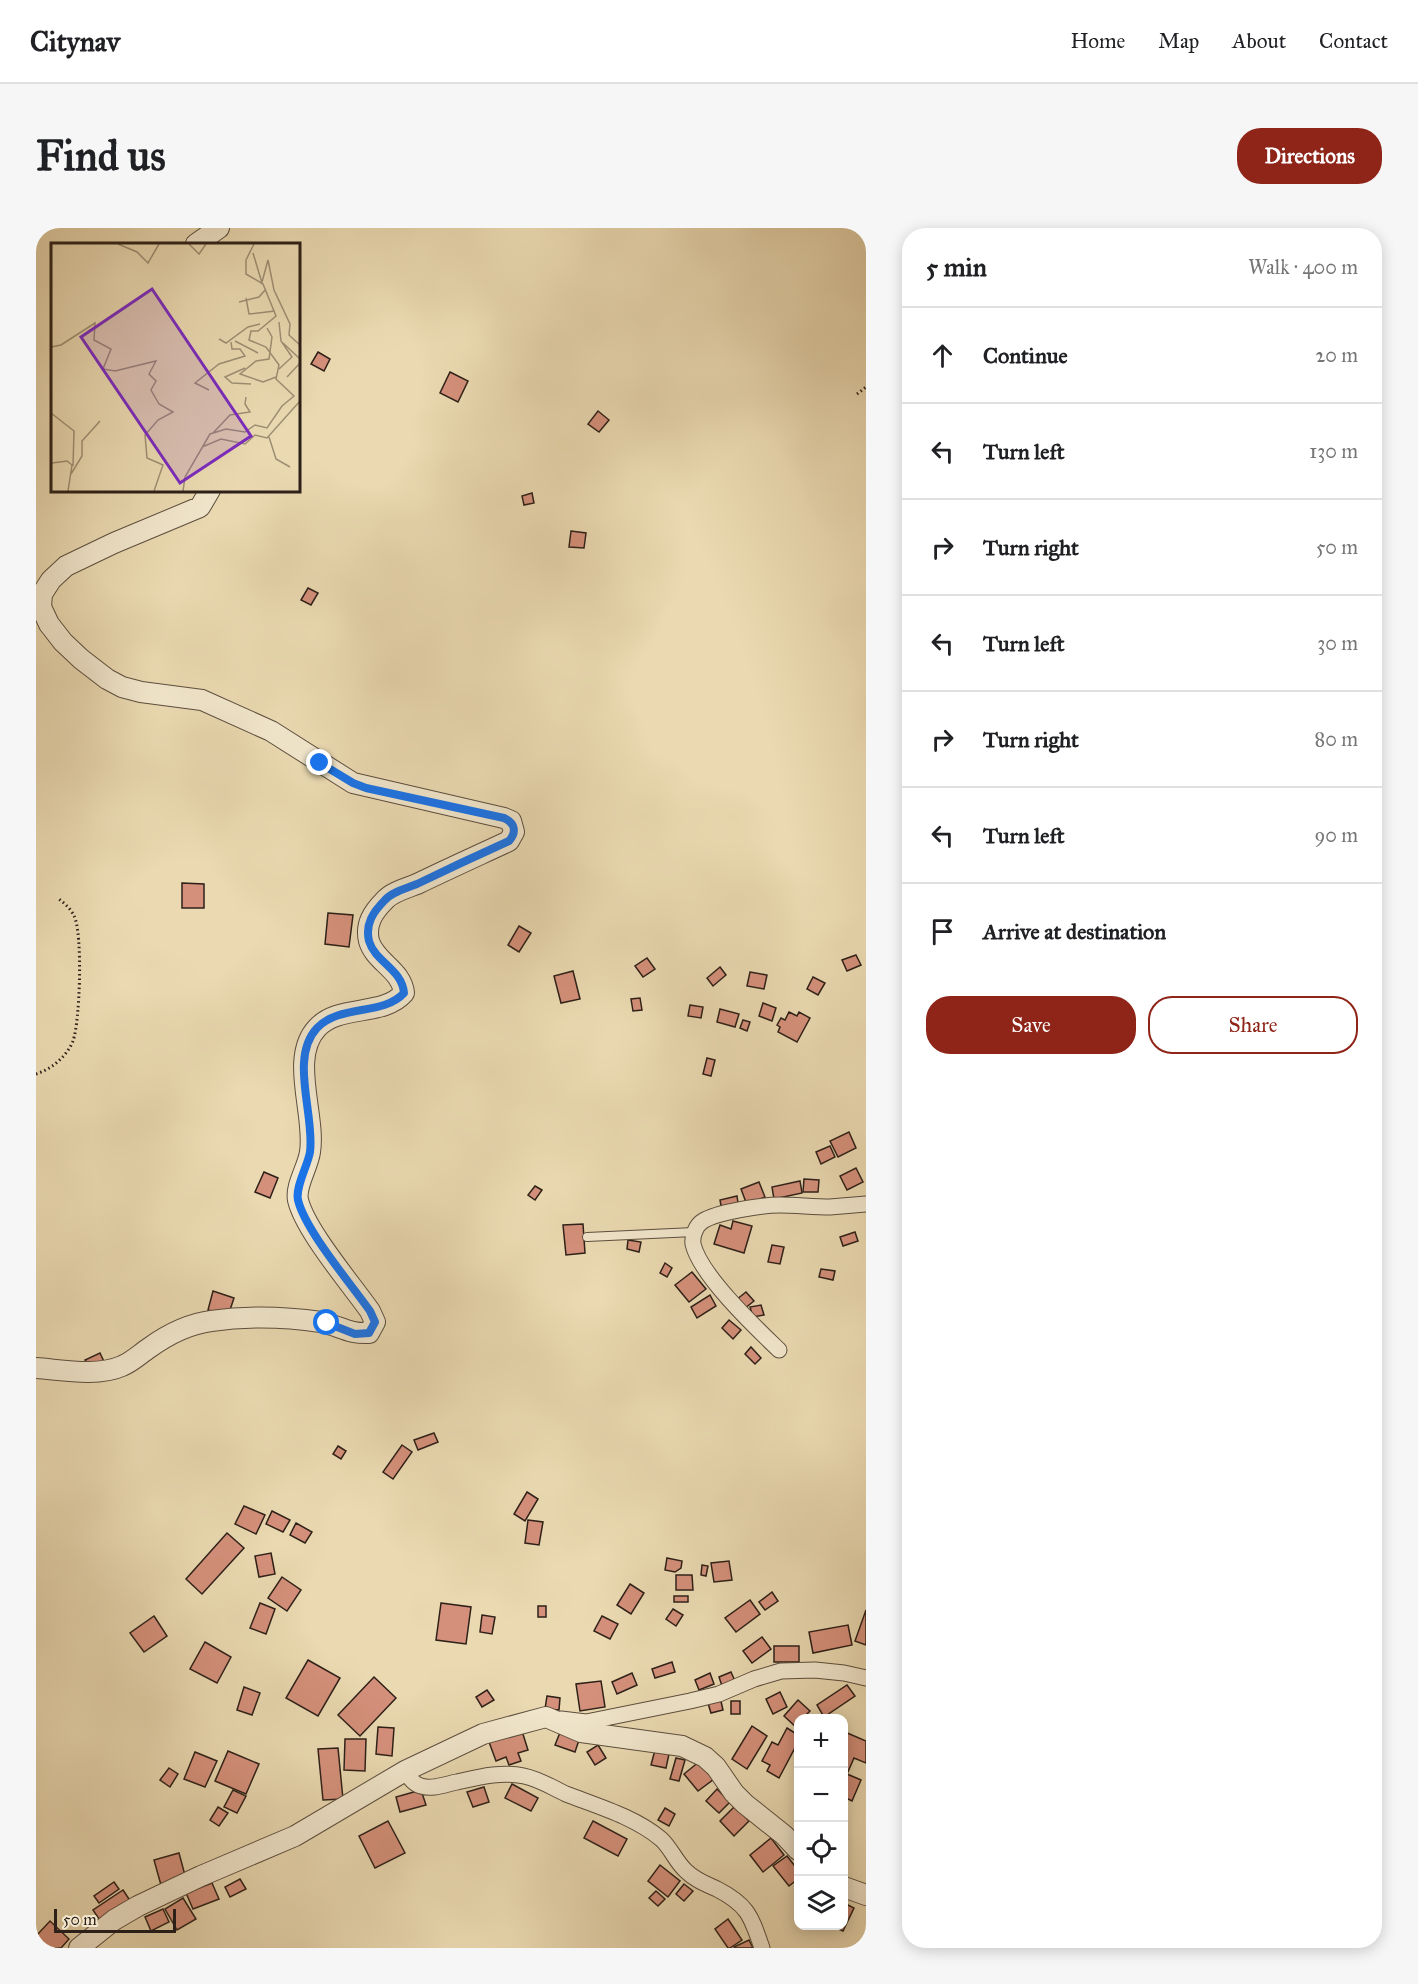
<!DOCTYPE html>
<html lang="en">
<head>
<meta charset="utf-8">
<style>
  body { margin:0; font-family:"IM FELL Great Primer",serif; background:#f6f6f6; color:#202124 }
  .controls { position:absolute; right:18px; bottom:18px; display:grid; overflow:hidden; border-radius:12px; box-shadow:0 3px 15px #0003 }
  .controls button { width:54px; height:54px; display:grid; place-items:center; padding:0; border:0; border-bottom:2px solid #e0e0e0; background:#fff; color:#202124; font:30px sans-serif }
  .scale { position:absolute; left:18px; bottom:15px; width:122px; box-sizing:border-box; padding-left:6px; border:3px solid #2d2018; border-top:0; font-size:16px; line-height:21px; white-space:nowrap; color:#2d2018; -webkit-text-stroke:4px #f1e6cc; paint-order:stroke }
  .stop { position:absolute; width:18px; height:18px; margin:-14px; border:4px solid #1a73e8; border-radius:50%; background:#fff }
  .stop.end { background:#1a73e8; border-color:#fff; box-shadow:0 2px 6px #0008 }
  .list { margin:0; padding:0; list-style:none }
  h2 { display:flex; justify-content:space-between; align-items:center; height:78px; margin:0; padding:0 24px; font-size:26px }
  h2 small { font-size:20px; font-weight:400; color:#757577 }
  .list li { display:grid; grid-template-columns:39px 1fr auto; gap:18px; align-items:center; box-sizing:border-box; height:96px; padding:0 24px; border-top:2px solid #e0e0e0 }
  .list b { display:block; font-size:22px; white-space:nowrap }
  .list em { font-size:20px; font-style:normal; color:#757577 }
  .actions { display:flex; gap:12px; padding:18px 24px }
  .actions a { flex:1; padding:14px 0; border:2px solid #8f2418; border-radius:24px; text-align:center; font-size:21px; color:#8f2418 }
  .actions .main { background:#8f2418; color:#fff }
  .icon { flex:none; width:33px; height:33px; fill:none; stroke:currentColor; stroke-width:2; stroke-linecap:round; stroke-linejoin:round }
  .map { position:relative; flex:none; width:830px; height:1720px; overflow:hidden; border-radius:24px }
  header { display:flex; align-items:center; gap:36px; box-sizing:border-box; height:84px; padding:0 30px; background:#fff; border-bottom:2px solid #e0e0e0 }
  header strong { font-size:28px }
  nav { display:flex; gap:33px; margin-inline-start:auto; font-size:21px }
  .intro { display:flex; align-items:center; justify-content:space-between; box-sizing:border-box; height:144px; padding:0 36px }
  h1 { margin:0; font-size:42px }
  .button { padding:15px 27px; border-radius:24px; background:#8f2418; color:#fff; font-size:21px; font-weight:700 }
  main { display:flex; gap:36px; padding:0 36px }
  aside { flex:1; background:#fff; border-radius:24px; box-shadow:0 3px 15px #0003 }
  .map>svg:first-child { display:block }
  .building { fill:#d5907b; stroke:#2d2018; stroke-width:1.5 }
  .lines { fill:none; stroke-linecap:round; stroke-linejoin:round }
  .service-casing { stroke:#5c4e3e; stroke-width:10 }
  .minor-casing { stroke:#5c4e3e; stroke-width:17 }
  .tertiary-casing { stroke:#5c4e3e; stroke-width:22 }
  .path { stroke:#2d2018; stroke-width:3; stroke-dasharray:1.5 3; stroke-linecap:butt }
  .service { stroke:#f1e6cc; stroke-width:8 }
  .minor { stroke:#f1e6cc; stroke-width:15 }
  .tertiary { stroke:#f1e6cc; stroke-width:20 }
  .route { stroke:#1a73e8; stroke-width:8 }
  .inset-road { fill:none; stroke:#9e8f74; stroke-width:1.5 }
  .view { fill:#7b2cbf; fill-opacity:0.15; stroke:#7b2cbf; stroke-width:3 }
  .inset-edge { fill:none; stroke:#2d2018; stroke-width:3 }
</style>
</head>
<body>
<header>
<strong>Citynav</strong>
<nav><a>Home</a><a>Map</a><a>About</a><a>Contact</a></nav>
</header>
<div class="intro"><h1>Find us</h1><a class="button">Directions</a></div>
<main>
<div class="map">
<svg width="830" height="1720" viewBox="0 0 830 1720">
  <rect width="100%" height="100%" fill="#ead9b1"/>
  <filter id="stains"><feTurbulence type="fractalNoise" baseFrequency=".00333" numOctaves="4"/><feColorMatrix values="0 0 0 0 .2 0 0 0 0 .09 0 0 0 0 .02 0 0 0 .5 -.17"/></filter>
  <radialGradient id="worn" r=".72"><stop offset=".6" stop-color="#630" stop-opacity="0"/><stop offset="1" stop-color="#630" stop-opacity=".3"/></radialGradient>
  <g class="building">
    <polygon points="282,124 294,131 288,143 275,136"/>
    <polygon points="414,144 432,153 422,174 404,165"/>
    <polygon points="562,183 573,192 563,204 552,196"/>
    <polygon points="496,265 498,275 488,277 486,268"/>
    <polygon points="535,303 550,305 548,320 533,319"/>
    <polygon points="272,360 282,365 275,377 265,372"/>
    <polygon points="146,655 168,656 168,680 146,680"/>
    <polygon points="292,685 317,687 313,719 289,716"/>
    <polygon points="483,698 495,705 483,724 472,717"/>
    <polygon points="820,727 825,737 811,743 806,732"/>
    <polygon points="611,730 619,741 607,749 599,738"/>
    <polygon points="684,739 690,747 677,758 671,750"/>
    <polygon points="537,743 544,771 525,775 518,748"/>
    <polygon points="714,744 731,747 728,761 711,758"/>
    <polygon points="777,749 789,755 782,767 771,761"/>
    <polygon points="604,770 606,782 597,783 595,771"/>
    <polygon points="727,775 740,780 736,793 723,788"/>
    <polygon points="654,777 667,779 665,790 652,788"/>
    <polygon points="684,781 703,786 699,799 681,794"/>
    <polygon points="753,784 761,788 763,784 774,790 761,814 742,804 744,799 741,797 745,790 749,792"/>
    <polygon points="707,792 714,794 711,803 704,800"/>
    <polygon points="671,830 679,832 675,848 667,846"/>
    <polygon points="813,904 820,920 802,929 794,913"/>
    <polygon points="794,918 799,929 785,936 780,924"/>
    <polygon points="820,940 827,954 811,962 804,948"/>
    <polygon points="228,944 242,950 234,970 219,964"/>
    <polygon points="768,951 783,952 782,964 767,964"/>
    <polygon points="764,953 766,965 738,971 736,959"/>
    <polygon points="723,954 729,969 711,977 705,961"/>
    <polygon points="499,958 506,962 499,972 492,967"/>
    <polygon points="701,968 702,975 686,983 684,972"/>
    <polygon points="697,993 716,998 708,1025 678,1016 684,997 695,1001"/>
    <polygon points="547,996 549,1025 530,1027 527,997"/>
    <polygon points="819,1004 822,1013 807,1018 804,1009"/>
    <polygon points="592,1012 605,1014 603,1024 591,1021"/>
    <polygon points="736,1017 748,1019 744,1036 732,1034"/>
    <polygon points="629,1035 636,1040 631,1049 624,1045"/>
    <polygon points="785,1041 799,1043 797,1052 783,1049"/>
    <polygon points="656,1044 670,1061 653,1074 639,1057"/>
    <polygon points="177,1063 198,1070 192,1088 172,1082"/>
    <polygon points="710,1064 718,1073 708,1081 700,1072"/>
    <polygon points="674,1067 680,1078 661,1090 655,1079"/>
    <polygon points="725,1077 728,1087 717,1089 714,1079"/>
    <polygon points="693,1092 705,1102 697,1111 686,1100"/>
    <polygon points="715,1119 725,1130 719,1136 709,1126"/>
    <polygon points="64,1125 70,1138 55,1140 49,1132"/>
    <polygon points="398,1205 402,1214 382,1222 378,1212"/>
    <polygon points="366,1217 376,1224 357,1251 347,1244"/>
    <polygon points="302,1218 310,1223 305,1231 297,1226"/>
    <polygon points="491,1264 502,1271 489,1293 478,1286"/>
    <polygon points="208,1278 229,1287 220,1306 199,1296"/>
    <polygon points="236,1283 254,1292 247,1304 230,1296"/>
    <polygon points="492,1292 507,1294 503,1317 489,1315"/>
    <polygon points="260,1295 276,1304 269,1315 254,1307"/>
    <polygon points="191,1305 208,1320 166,1366 150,1351"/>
    <polygon points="235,1325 239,1346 223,1349 219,1328"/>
    <polygon points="631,1330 646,1333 645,1340 639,1344 629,1342"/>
    <polygon points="693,1333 696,1352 678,1354 675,1335"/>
    <polygon points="666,1337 672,1338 670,1348 665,1347"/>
    <polygon points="640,1347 656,1347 657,1362 640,1362"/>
    <polygon points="246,1349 265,1362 251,1383 232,1370"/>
    <polygon points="594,1356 608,1365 595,1386 581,1377"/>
    <polygon points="736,1364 742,1373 729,1382 723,1374"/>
    <rect x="638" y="1368" width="14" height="6"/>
    <polygon points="714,1372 724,1386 700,1404 689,1390"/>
    <polygon points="224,1375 239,1381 230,1406 214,1400"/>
    <polygon points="405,1375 435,1379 430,1416 400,1412"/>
    <rect x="502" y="1378" width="8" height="11"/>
    <polygon points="637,1381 647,1387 640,1398 630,1391"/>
    <polygon points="830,1382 830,1417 819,1413"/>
    <polygon points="446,1387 459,1389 456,1406 444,1404"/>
    <polygon points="118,1388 131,1408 108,1424 94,1405"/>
    <polygon points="566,1388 582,1396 574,1411 558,1403"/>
    <polygon points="812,1397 816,1417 777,1425 773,1404"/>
    <polygon points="726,1409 735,1421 716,1435 707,1423"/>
    <polygon points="169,1414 195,1429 181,1455 154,1441"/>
    <rect x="738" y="1418" width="25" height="16"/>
    <polygon points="272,1432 304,1450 282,1488 250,1470"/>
    <polygon points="636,1434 639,1444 619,1450 616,1441"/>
    <polygon points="695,1444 699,1453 686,1458 683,1449"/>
    <polygon points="596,1445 601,1457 581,1466 576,1454"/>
    <polygon points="674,1445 678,1456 663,1462 659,1452"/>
    <polygon points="338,1449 360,1470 324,1508 302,1487"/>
    <polygon points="565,1453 569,1479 544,1483 540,1456"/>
    <polygon points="811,1457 819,1468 788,1489 781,1477"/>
    <polygon points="208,1459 224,1465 216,1487 201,1482"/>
    <polygon points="451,1462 458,1472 446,1479 440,1469"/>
    <polygon points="744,1464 751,1479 737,1486 730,1471"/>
    <polygon points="511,1468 524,1470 523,1482 509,1481"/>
    <polygon points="684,1469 687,1482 675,1485 671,1472"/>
    <polygon points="762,1472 774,1483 767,1490 762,1490 760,1499 748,1488"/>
    <rect x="695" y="1473" width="9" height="13"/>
    <polygon points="716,1498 731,1508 711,1541 696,1531"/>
    <polygon points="342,1499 358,1500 356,1528 340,1526"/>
    <polygon points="751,1500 762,1507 762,1514 743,1550 731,1543 734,1537 726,1533 736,1514 742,1517"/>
    <polygon points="525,1502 544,1509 539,1524 519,1517"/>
    <polygon points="486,1503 492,1522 482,1525 485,1533 473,1537 470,1529 460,1533 453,1514"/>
    <polygon points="809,1504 830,1513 830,1535 818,1530 811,1546 825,1552 816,1573 808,1569 808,1508"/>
    <polygon points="309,1511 330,1511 329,1543 308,1542"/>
    <polygon points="562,1517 570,1530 559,1537 551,1524"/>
    <polygon points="302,1520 307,1571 287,1572 282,1521"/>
    <polygon points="619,1522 633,1526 630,1540 615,1537"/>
    <polygon points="192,1523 223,1536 210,1566 179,1553"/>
    <polygon points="159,1524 181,1533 169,1559 148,1551"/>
    <polygon points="640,1530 649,1532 643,1553 634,1551"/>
    <polygon points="664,1533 678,1551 662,1563 648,1546"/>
    <polygon points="133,1540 142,1546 134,1559 124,1552"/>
    <polygon points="476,1556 502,1570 495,1583 469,1570"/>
    <polygon points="448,1559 453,1574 437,1579 431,1564"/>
    <polygon points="681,1561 694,1574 683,1585 670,1573"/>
    <polygon points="197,1562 210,1568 201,1585 188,1579"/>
    <polygon points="385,1562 390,1577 364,1584 360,1569"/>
    <polygon points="699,1578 713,1593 698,1608 684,1593"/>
    <polygon points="182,1579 192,1585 183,1598 174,1592"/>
    <polygon points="629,1580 639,1586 633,1598 622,1592"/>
    <polygon points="352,1593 369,1625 339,1640 323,1608"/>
    <polygon points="557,1593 591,1611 582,1628 548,1610"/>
    <polygon points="735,1610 748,1627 727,1644 714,1627"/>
    <polygon points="143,1625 150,1651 125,1657 118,1632"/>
    <polygon points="751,1628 762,1642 762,1651 753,1658 737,1638"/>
    <polygon points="624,1637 644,1653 632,1669 612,1653"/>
    <polygon points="204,1651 210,1661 194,1669 189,1659"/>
    <polygon points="78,1654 83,1661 63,1675 58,1668"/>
    <polygon points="176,1655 183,1671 157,1681 150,1665"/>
    <polygon points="648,1656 657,1663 648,1673 640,1666"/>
    <polygon points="87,1662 97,1677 67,1697 57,1682"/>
    <polygon points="620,1663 629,1671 622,1678 613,1670"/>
    <polygon points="147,1670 160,1691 141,1702 129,1681"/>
    <polygon points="808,1675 818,1680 807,1703 796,1698 808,1698"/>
    <polygon points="127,1681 133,1694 115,1703 109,1689"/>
    <polygon points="692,1691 706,1712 694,1720 692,1720 679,1701"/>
    <polygon points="14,1693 33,1711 25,1720 6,1720 0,1715 0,1708"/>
    <polygon points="713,1712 717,1720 699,1720 698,1719"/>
  </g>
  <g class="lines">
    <g class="service-casing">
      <polyline id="service" points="551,1009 658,1004"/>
    </g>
    <g class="minor-casing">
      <g id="minor">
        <path d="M743,1122C720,1100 664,1047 657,1016C656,1008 660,997 667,993C681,984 727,977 743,977C760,977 777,979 794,979C806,978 818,977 830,976"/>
        <polyline points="525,1491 550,1494 654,1473 683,1466 718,1451 745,1443 779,1442 808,1445 830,1450"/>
        <path d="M369,1543C374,1550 377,1556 385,1558C396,1562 410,1556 421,1554C443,1549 466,1543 488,1548C503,1551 517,1560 530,1566C561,1578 599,1589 625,1611C635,1620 640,1634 650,1643C659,1652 670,1656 681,1661C712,1677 715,1688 726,1720"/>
      </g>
    </g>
    <g class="tertiary-casing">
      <g id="tertiary">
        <polyline points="160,16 183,0"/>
        <path d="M0,1140C27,1142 61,1149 86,1138C96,1134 104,1126 113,1120C131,1107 152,1096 175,1093C210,1088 250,1089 285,1094C304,1098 312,1106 333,1105L339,1094L334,1083C315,1056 269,1002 262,972C259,958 272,939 274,924C280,887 253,830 281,800C303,776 347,789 368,765C366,742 339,734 333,713C329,696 337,684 349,672C356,664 371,660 381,656C412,641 443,627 473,613L478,604L475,593L468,590L317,555L235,503L166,472L105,464L86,459L71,451L45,431L27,414L13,396L5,379L6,366L15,352L30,338L78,315L164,279L174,262"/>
        <polyline points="808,1659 830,1667"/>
        <polyline points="43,1720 78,1692 102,1678 165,1648 259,1608 369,1543 447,1506 510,1489 545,1504 646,1518 669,1529 680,1539 698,1565 709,1576 748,1607 762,1622"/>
      </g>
    </g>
    <g class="path">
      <polyline points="821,166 830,159"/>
      <path d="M0,846C16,841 31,828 37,813C44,794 47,705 38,688C35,681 29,676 23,671"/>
    </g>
    <use href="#service" class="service"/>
    <use href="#minor" class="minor"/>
    <use href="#tertiary" class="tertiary"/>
  </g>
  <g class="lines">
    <path class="route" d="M284,535L317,555L330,560L468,590C479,595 481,604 473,613C442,627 412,641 381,656C371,660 356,664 349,672C337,684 329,696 333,713C339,734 366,741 368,765C347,788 304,776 281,800C253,830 279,887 274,924C272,937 259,959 262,972C269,1002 315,1056 334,1083L339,1094L333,1105L319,1106L291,1095"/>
  </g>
  <g transform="translate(15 15)">
    <rect width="249" height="249" fill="#ead9b1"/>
    <path class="inset-road" d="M67,1L86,9L97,20L108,1M138,1L148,11L155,1M202,10L211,40M211,39L217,17L223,47L239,81L238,92L249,102M195,55L198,71L224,68M188,59L208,54L215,46M228,79L230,98L241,114L228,126M216,85L221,94L218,116L205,118L189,131L212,139L225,134M168,96L175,100L197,84L209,81M184,98L207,110M232,100L249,116M0,104L10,102L44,80L43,97L60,106L52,126L64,128L105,118L98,131L105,138L100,147L108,161L122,169L107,177L94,192L96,215L112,222L103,248M194,125L174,134L181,140L200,141M236,134L249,120M158,147L144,140L168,121L194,113L189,106H181L180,99M0,170L23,188L22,223M162,190L179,172L199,169L194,161L195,154M218,194L225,216L239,224M151,204L170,196L194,201L204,192L216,195L249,158M1,220L16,218L21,222L17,248M20,231L31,213V198L49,178M132,248L134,234L159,191L175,186L194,189L204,182L216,185L231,163L243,153L225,136L228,122L215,104L198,97L200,88H207L225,73L212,41L195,31V17L203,1"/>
    <path class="view" d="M101,46L200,193L129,240L30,94Z"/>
    <rect width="249" height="249" class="inset-edge"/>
  </g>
  <rect width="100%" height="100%" filter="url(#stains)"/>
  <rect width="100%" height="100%" fill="url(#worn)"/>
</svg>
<div class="controls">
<button>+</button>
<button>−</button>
<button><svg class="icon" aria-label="locate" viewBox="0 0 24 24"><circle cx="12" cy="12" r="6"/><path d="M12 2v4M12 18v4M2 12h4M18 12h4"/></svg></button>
<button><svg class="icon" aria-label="layers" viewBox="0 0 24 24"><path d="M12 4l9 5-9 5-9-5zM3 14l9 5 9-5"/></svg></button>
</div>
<div class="scale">50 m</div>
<div class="stop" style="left:291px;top:1095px"></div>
<div class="stop end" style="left:284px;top:535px"></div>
</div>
<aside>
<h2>5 min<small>Walk · 400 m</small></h2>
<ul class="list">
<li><svg class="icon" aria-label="ahead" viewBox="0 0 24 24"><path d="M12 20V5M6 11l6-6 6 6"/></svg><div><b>Continue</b></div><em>20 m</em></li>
<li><svg class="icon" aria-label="left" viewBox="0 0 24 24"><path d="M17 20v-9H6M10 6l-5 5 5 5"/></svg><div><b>Turn left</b></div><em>130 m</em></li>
<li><svg class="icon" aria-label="right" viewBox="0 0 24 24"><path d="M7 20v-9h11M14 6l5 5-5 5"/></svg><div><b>Turn right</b></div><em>50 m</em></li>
<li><svg class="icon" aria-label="left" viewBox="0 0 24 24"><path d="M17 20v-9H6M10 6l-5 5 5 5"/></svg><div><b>Turn left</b></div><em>30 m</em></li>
<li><svg class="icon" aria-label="right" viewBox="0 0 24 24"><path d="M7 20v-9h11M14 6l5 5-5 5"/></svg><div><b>Turn right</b></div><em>80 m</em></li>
<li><svg class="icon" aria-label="left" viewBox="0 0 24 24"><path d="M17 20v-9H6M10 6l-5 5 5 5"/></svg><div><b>Turn left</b></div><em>90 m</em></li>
<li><svg class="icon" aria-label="arrive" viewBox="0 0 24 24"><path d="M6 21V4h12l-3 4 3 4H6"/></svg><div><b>Arrive at destination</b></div></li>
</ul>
<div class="actions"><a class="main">Save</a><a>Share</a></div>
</aside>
</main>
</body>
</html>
